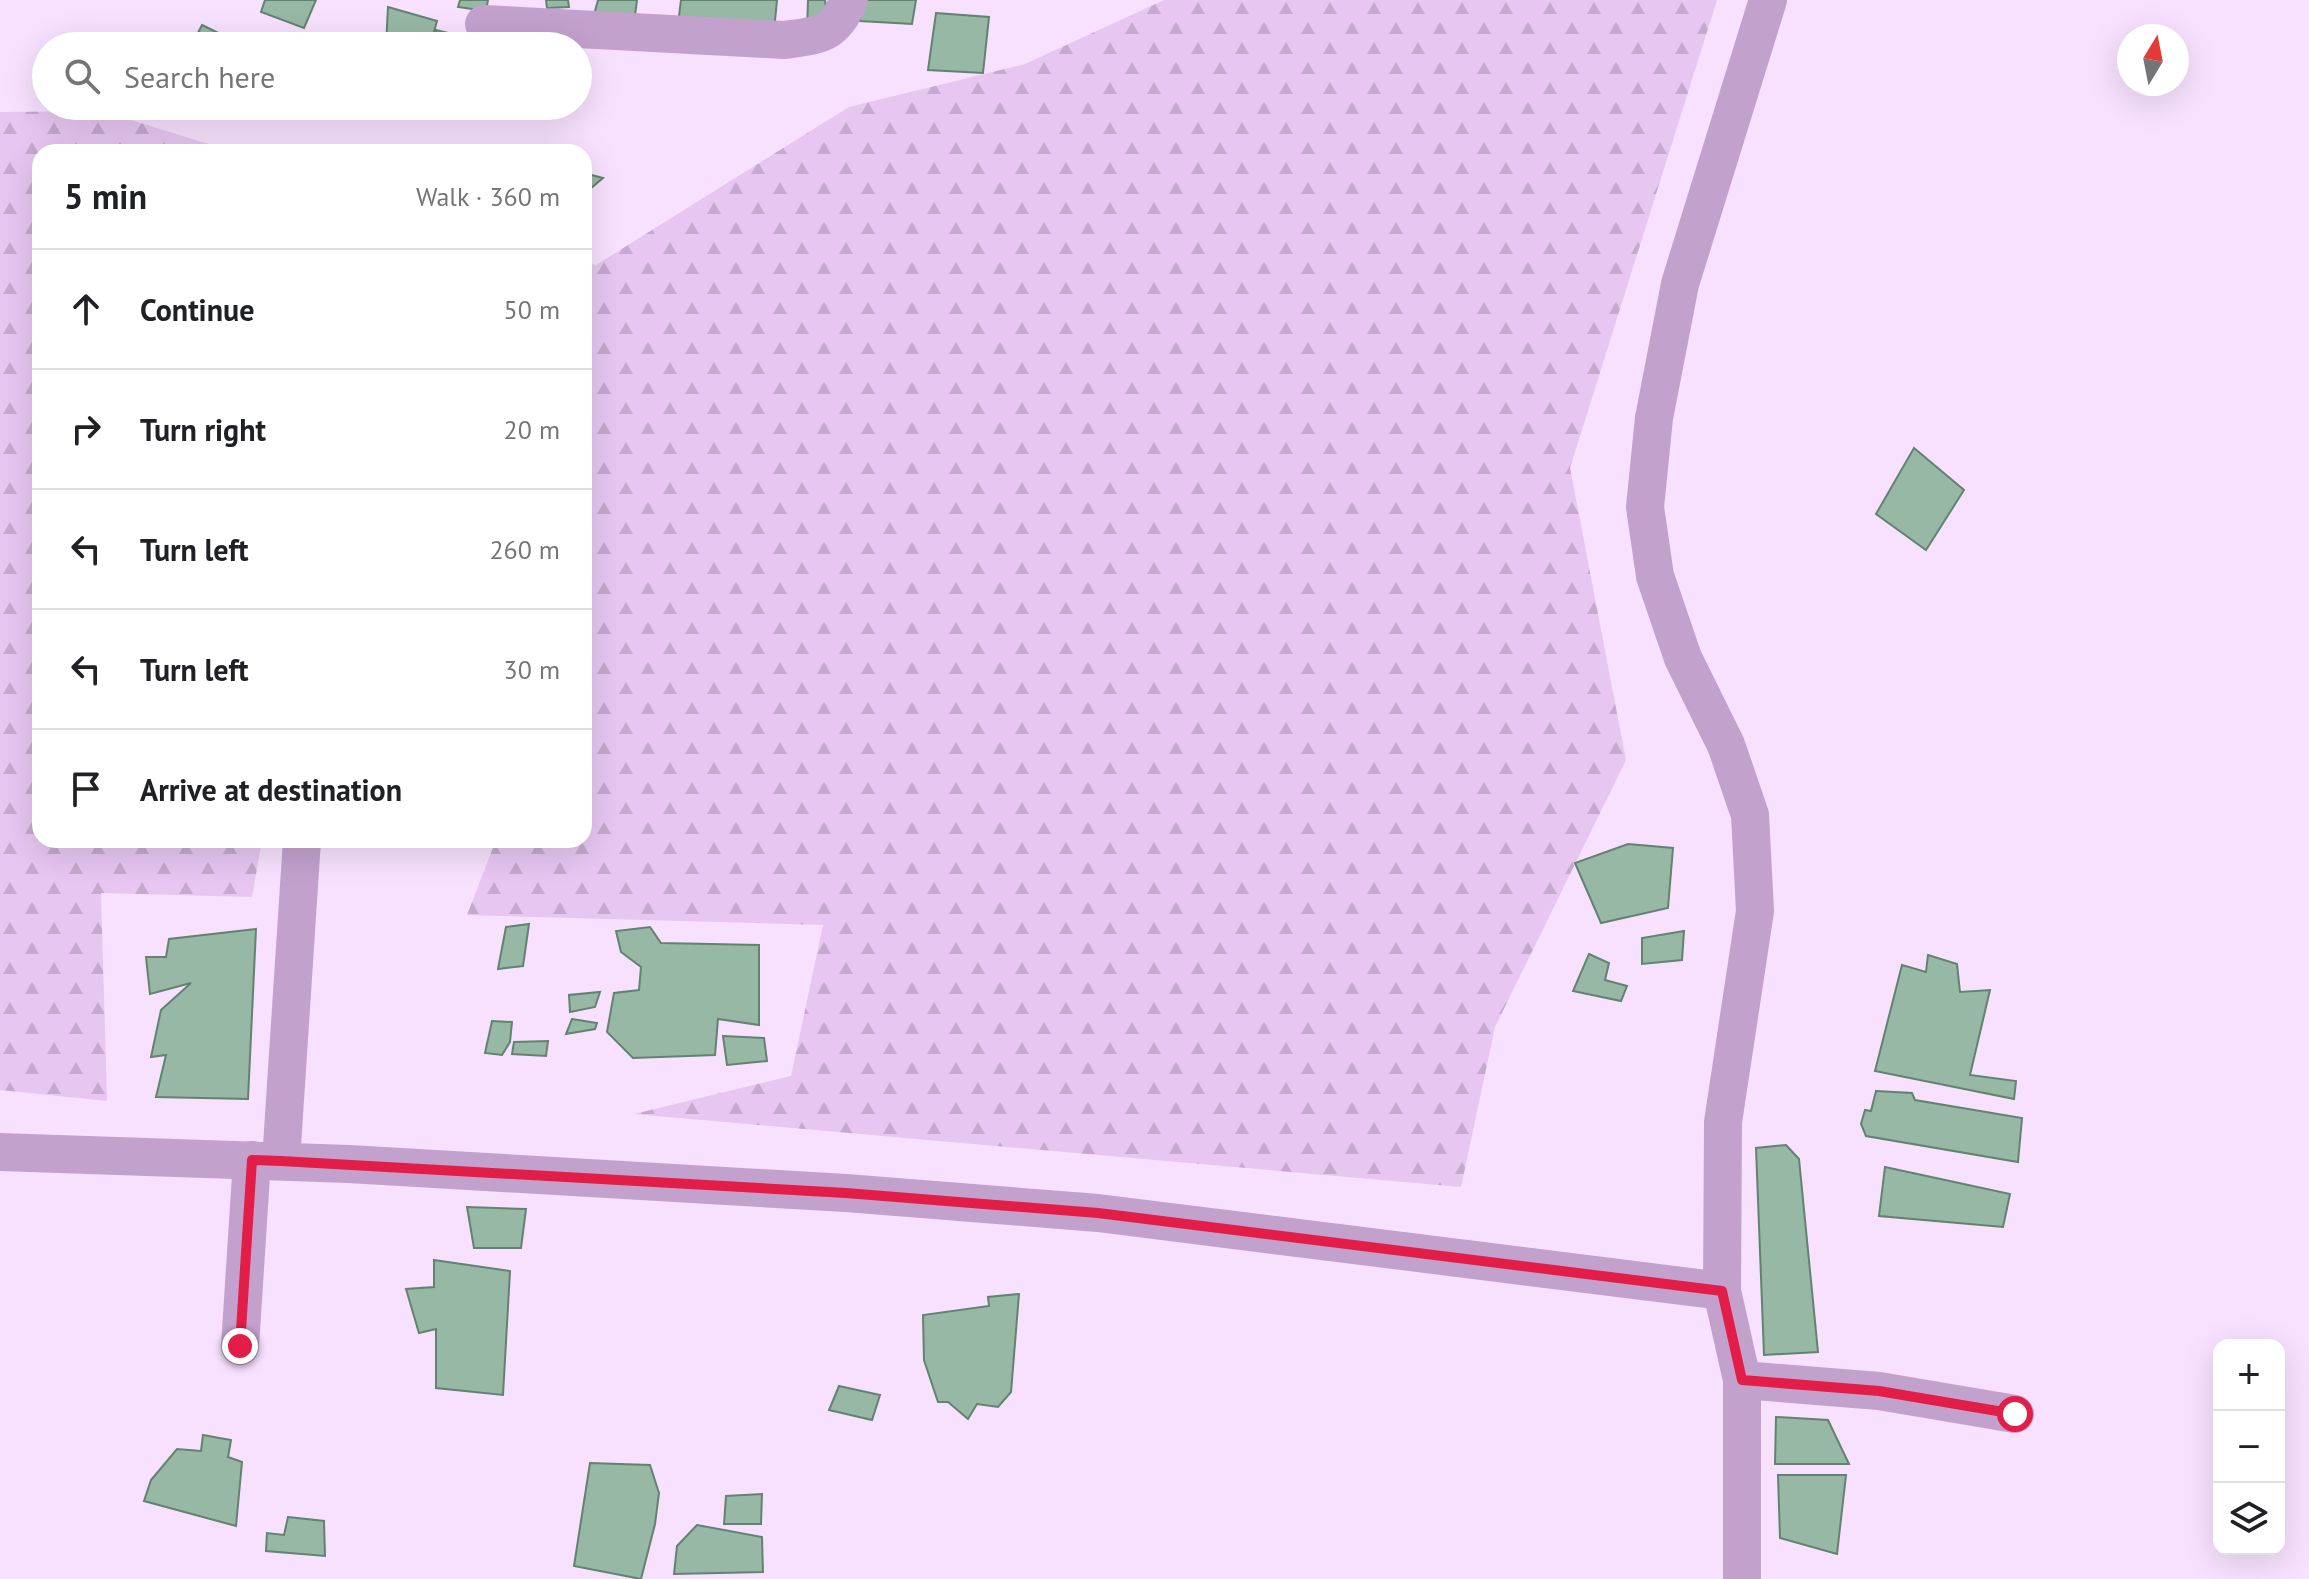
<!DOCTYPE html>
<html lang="en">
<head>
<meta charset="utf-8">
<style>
  body { margin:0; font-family:"PT Sans",sans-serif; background:#f6f6f6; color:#202124 }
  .controls { position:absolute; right:24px; bottom:24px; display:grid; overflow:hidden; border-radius:16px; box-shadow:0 8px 32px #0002 }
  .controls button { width:72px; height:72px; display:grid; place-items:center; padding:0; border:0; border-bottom:2px solid #e0e0e0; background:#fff; color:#202124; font:40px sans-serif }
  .compass { position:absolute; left:2117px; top:24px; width:72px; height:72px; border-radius:50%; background:#fff; box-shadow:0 8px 32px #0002; rotate:10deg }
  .stop { position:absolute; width:24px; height:24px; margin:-18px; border:6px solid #e11d48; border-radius:50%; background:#fff }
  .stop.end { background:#e11d48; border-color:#fff; box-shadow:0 2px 8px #0008 }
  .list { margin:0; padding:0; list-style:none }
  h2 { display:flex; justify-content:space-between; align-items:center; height:104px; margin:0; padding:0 32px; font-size:34px }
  h2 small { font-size:26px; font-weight:400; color:#757577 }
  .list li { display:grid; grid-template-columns:52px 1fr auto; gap:24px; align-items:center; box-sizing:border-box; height:120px; padding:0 32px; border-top:2px solid #e0e0e0 }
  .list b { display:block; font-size:30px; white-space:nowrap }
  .list em { font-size:26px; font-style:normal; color:#757577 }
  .icon { flex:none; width:44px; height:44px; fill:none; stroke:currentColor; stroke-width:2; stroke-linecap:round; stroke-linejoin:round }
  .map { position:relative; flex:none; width:2309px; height:1579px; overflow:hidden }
  .search { position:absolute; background:#fff; box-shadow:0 8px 32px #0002; left:32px; top:32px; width:560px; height:88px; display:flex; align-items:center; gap:20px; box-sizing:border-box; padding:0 28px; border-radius:44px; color:#757577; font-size:30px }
  .panel { position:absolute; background:#fff; box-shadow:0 8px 32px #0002; left:32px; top:144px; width:560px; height:704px; border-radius:24px }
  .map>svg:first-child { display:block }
  .forest { fill:url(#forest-firs) }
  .building { fill:#97b8a4; stroke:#638270; stroke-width:2 }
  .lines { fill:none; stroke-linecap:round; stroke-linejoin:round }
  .minor { stroke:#c3a1cd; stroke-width:38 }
  .route { stroke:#e11d48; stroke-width:10 }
</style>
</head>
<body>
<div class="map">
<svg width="2309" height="1579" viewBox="0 0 2309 1579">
  <defs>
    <pattern id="forest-firs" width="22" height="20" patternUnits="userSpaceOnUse" patternTransform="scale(2)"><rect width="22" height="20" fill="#e7c6f1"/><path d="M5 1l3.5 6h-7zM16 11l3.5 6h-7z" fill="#c5a9ce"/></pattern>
  </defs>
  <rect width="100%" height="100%" fill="#f7e1fe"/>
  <g class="forest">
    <polygon points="1164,0 1717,0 1570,468 1626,760 1495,1027 1461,1187 634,1114 791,1076 823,925 467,915 496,840 584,840 584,261 596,265 849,107 1025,64"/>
    <polygon points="102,111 234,152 40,152 40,840 262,840 252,897 101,893 107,1101 0,1090 0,112"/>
  </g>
  <g class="building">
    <polygon points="265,0 316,0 304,28 261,12"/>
    <polygon points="460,0 488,0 486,11 458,7"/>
    <polygon points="546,0 568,0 569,7 547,8"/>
    <polygon points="598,0 637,0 634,23 594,15"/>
    <polygon points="681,0 777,0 774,31 678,24"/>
    <polygon points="808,0 825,0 826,6 807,31"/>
    <polygon points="862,0 916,0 912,24 860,21"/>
    <polygon points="388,7 437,21 430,46 386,46"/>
    <polygon points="936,13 989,17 983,73 928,70"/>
    <polygon points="202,25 243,45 242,46 191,46"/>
    <polygon points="436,30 476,40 475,46 433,46"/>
    <polygon points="257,34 283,46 252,46"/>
    <polygon points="242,106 275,106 271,118"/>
    <polygon points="423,106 465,106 464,112 422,110"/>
    <polygon points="584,173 603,178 584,194"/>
    <polygon points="1914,448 1964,490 1926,550 1876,514"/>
    <polygon points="1628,844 1673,848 1668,908 1601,923 1575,863"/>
    <polygon points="529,924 523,966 498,969 506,927"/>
    <polygon points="650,927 661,943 759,945 759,1025 718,1019 715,1055 633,1058 607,1032 614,993 639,990 641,967 621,952 616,931"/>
    <polygon points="256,929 248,1099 156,1097 166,1055 151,1057 161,1010 191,983 150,994 146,957 166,957 169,939"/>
    <polygon points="1684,931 1682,960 1642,964 1642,938"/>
    <polygon points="1589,954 1609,963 1605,980 1627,986 1621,1001 1573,991"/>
    <polygon points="1928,955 1957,964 1960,992 1990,990 1970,1075 2016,1081 2014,1099 1875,1071 1902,965 1926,972"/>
    <polygon points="600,992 595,1007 570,1012 569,995"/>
    <polygon points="572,1019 597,1023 595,1029 566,1034"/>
    <polygon points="492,1021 512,1022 510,1042 502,1055 485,1053"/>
    <polygon points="723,1036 764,1038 767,1061 727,1065"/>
    <polygon points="548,1041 546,1056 512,1054 514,1042"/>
    <polygon points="1876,1091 1912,1093 1915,1100 2022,1118 2018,1162 1866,1136 1861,1124 1865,1110 1871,1111"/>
    <polygon points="1786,1145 1799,1159 1818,1352 1764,1355 1756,1148"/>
    <polygon points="1885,1167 2010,1194 2003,1227 1879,1216"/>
    <polygon points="467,1207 526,1209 521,1248 474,1248"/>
    <polygon points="434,1260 510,1271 503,1395 436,1388 436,1329 419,1333 406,1289 434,1287"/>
    <polygon points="1019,1294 1011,1392 998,1407 977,1404 968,1419 948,1402 938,1402 924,1360 923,1315 989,1306 988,1297"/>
    <polygon points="839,1386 880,1395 872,1420 829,1410"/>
    <polygon points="1776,1417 1828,1420 1849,1464 1775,1464"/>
    <polygon points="203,1435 231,1440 228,1457 242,1462 236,1526 144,1501 151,1480 177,1449 201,1451"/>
    <polygon points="590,1463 650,1465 659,1493 655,1524 641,1579 574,1566"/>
    <polygon points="1778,1475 1846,1475 1837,1554 1780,1538"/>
    <polygon points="762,1494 761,1524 724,1524 726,1496"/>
    <polygon points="288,1517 324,1521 325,1556 266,1551 267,1533 284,1535"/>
    <polygon points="697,1525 762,1537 763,1572 674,1574 677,1546"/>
  </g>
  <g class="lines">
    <g class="minor">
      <path d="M484,24L784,40C819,35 834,36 849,0"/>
      <polyline points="0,1152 349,1164 846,1193 1098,1213 1722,1291"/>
      <polyline points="281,1161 302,840"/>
      <polyline points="240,1346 252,1160"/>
      <polyline points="1742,1380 1879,1391 2015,1414"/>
      <polyline points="1742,1579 1742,1380 1722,1291 1723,1122 1755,911 1750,815 1726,745 1683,658 1655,576 1645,507 1654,418 1680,284 1768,0"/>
    </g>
  </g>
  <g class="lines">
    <polyline class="route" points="240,1346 252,1160 281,1161 846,1193 1098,1213 1722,1291 1742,1380 1879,1391 2015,1414"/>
  </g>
</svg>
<div class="controls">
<button>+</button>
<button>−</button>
<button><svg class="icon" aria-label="layers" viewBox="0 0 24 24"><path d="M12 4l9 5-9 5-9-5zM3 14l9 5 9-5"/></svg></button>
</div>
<svg class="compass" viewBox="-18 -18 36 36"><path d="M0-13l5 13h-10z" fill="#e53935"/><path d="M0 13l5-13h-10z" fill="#757577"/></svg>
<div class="stop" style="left:2015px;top:1414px"></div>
<div class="stop end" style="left:240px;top:1346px"></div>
<div class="search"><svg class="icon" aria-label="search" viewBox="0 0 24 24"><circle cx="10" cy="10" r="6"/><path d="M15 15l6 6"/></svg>Search here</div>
<section class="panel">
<h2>5 min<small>Walk · 360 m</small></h2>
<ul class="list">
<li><svg class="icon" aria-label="ahead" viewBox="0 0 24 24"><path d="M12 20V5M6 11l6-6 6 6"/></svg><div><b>Continue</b></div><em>50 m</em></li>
<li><svg class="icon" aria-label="right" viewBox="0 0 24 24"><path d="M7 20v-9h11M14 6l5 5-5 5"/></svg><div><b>Turn right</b></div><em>20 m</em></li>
<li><svg class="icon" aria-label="left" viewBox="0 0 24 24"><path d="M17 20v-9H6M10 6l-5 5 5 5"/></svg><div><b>Turn left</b></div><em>260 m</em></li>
<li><svg class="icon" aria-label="left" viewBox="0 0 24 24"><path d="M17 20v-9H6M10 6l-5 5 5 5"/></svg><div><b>Turn left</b></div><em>30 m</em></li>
<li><svg class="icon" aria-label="arrive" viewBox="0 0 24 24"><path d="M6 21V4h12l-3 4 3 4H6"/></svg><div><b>Arrive at destination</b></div></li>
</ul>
</section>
</div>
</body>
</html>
